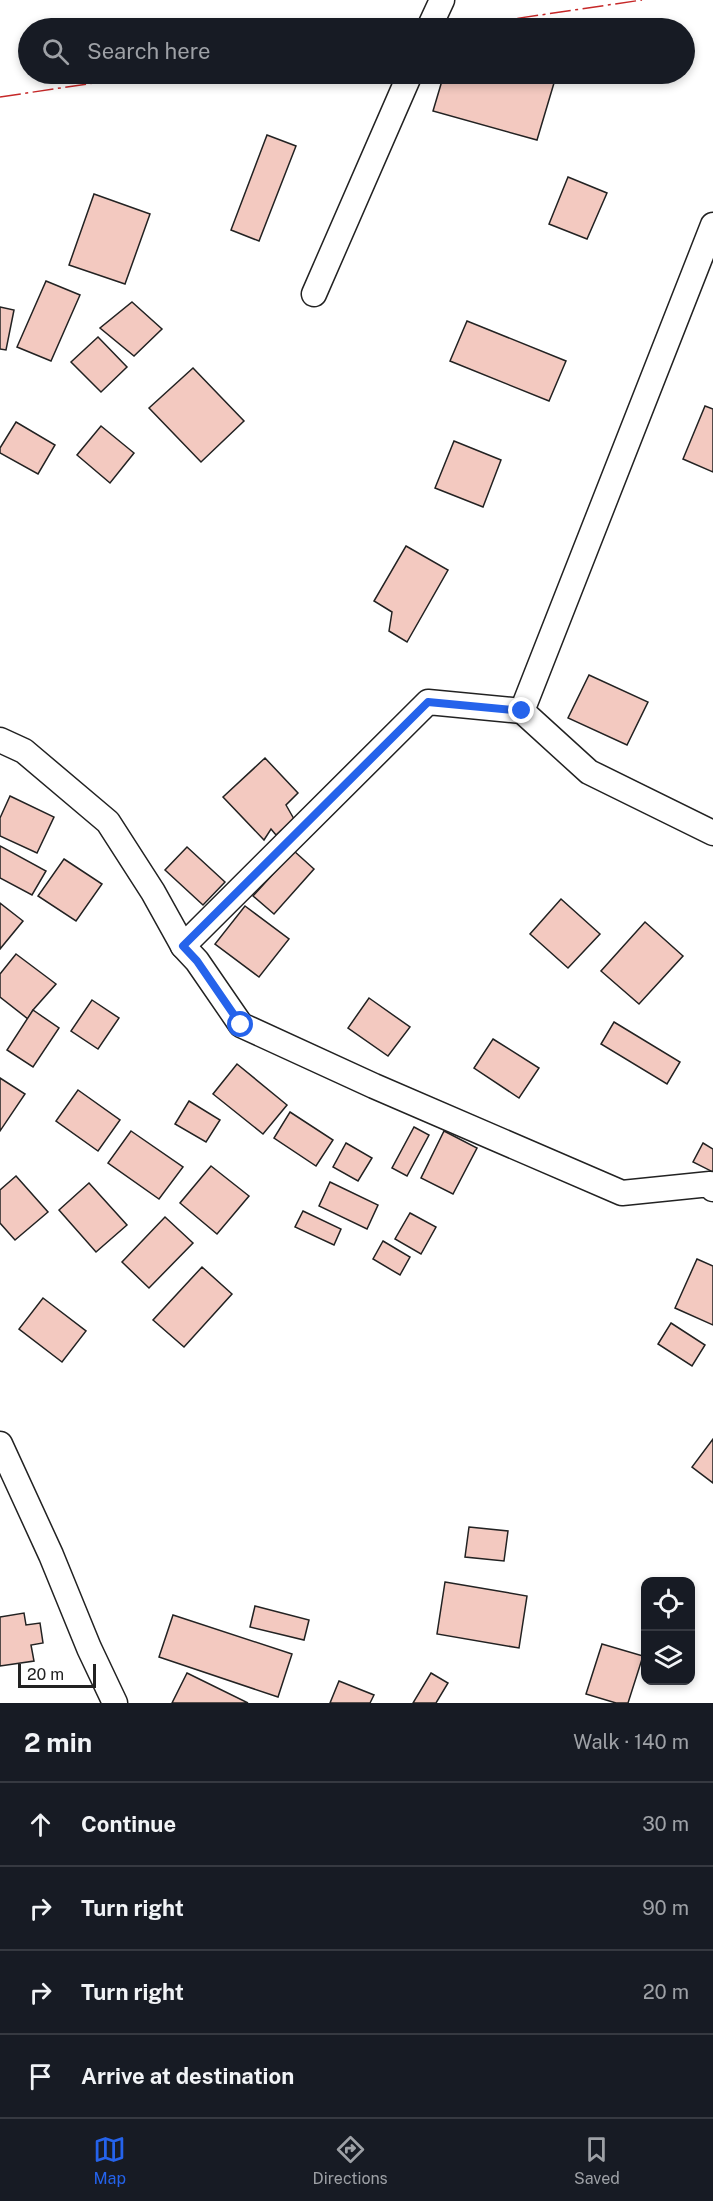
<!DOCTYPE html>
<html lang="en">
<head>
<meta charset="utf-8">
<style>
  body { margin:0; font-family:"Public Sans",sans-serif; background:#20242c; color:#f1f3f6 }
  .controls { position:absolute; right:18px; bottom:18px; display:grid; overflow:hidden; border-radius:12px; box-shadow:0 3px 9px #0003 }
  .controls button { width:54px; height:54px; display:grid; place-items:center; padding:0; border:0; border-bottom:2px solid #363941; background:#171b24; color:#f1f3f6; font:30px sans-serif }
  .scale { position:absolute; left:18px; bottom:15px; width:78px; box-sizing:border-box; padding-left:6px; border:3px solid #222; border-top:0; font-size:16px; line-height:21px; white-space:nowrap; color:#222; -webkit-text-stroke:4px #fff; paint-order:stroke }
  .stop { position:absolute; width:18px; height:18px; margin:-14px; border:4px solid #2563eb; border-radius:50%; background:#fff }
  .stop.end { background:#2563eb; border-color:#fff; box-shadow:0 2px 6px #0008 }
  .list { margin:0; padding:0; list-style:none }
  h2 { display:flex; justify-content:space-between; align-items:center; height:78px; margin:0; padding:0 24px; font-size:26px }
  h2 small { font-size:20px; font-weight:400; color:#9ea1a6 }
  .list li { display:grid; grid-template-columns:39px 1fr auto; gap:18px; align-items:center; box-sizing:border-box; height:84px; padding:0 24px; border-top:2px solid #363941 }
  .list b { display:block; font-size:22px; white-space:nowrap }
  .list em { font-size:20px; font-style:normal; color:#9ea1a6 }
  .icon { flex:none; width:33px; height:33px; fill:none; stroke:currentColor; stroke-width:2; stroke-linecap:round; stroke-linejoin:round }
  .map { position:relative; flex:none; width:713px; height:1703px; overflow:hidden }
  .search { position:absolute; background:#171b24; box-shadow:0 3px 9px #0003; left:18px; right:18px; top:18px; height:66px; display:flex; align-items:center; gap:15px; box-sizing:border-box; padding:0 21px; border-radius:33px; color:#9ea1a6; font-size:22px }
  .sheet { height:414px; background:#171b24 }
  nav { display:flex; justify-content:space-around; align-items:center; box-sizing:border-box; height:84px; border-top:2px solid #363941; background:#171b24; font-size:16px; color:#9ea1a6 }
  nav a { display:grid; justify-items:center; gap:3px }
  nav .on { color:#2563eb }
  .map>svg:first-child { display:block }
  .building { fill:#f3c9c0; stroke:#222; stroke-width:1.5 }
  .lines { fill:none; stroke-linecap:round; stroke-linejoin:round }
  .minor-casing { stroke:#222; stroke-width:27 }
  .minor { stroke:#fff; stroke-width:24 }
  .power { stroke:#c62828; stroke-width:1.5; stroke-dasharray:21 4.5 3 4.5; stroke-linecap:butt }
  .route { stroke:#2563eb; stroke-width:8 }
</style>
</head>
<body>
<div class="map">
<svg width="713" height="1703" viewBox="0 0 713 1703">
  <rect width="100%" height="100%" fill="#fff"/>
  <g class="building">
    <polygon points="444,74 521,74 554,83 537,140 433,111"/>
    <polygon points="267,135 296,146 259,241 231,230"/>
    <polygon points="568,177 607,193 587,239 549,224"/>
    <polygon points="94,194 150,214 125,284 69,265"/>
    <polygon points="46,281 80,295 51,361 17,347"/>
    <polygon points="132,302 162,329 134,356 100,328"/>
    <polygon points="0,307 14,310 6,350 0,349"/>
    <polygon points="467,321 566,361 549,401 450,361"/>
    <polygon points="98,337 127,367 101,392 71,362"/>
    <polygon points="193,368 244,421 201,462 149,408"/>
    <polygon points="705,406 713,409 713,472 683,459"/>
    <polygon points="16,422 55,445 38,474 0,453 0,448"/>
    <polygon points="101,426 134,453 110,483 77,455"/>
    <polygon points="454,441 501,460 483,507 435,488"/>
    <polygon points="406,546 448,570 407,642 389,631 392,612 374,601"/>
    <polygon points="589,675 648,702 627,745 568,718"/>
    <polygon points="265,758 298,793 286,805 294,819 276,835 271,829 264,840 223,797"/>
    <polygon points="10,796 54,817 37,853 0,836 0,818"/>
    <polygon points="0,846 46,871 32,895 0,878"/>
    <polygon points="187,847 225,882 203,905 165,870"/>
    <polygon points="294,851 314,869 274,914 253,896"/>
    <polygon points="64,859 102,884 76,921 38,896"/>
    <polygon points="561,899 600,934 568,968 530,934"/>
    <polygon points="0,903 23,921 0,949"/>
    <polygon points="245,906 289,939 259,977 215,944"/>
    <polygon points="645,922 683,956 639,1004 601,971"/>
    <polygon points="16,954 56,984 33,1010 28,1019 0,997 0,974"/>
    <polygon points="369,998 410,1027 388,1056 348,1028"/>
    <polygon points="92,1000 119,1018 98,1049 71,1031"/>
    <polygon points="33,1010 59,1028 33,1067 7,1050"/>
    <polygon points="614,1022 680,1062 667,1084 601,1044"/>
    <polygon points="493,1039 539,1068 519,1098 474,1068"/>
    <polygon points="237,1064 287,1105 263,1134 213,1094"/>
    <polygon points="0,1078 25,1094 0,1131"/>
    <polygon points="78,1090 120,1120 98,1151 56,1121"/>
    <polygon points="189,1101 220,1120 206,1142 175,1124"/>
    <polygon points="290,1112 333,1140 316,1166 274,1138"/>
    <polygon points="414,1127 429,1135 407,1176 392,1168"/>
    <polygon points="131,1131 183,1167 159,1199 108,1163"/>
    <polygon points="444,1131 477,1148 453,1194 421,1178"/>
    <polygon points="346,1143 372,1158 358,1181 333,1167"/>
    <polygon points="703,1143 713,1149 713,1172 693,1162"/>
    <polygon points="211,1166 249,1196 217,1234 180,1203"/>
    <polygon points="16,1176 48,1212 15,1240 0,1223 0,1190"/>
    <polygon points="330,1182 378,1205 367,1229 319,1206"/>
    <polygon points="89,1183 127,1225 96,1252 59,1210"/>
    <polygon points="303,1211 341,1229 334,1245 295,1227"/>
    <polygon points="410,1213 436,1227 421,1254 395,1239"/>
    <polygon points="165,1217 193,1243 149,1288 122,1262"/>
    <polygon points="383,1241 410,1257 400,1275 373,1259"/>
    <polygon points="697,1259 713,1266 713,1325 675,1308"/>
    <polygon points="202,1267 232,1294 184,1347 153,1320"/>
    <polygon points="43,1298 86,1331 62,1362 19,1329"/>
    <polygon points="671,1323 705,1345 692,1366 658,1344"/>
    <polygon points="713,1439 713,1483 692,1467"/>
    <polygon points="469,1527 508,1531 504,1561 465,1557"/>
    <polygon points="445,1582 527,1596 519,1648 437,1634"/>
    <polygon points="255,1606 309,1620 304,1640 250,1627"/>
    <polygon points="24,1613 26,1625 40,1623 43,1643 31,1645 34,1661 0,1666 0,1617"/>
    <polygon points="173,1615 292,1654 278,1697 159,1657"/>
    <polygon points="602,1644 643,1656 628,1703 616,1703 586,1694"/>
    <polygon points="187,1673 248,1703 172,1703"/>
    <polygon points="431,1673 448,1683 436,1703 413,1703"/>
    <polygon points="339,1681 374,1695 370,1703 330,1703"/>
  </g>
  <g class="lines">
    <g class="minor-casing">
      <g id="minor">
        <polyline points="429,28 442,0"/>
        <polyline points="713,225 522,711 589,772 713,833"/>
        <polyline points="314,294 410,74"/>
        <polyline points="0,740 24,751 108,822 153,892 183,946 197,961 241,1025 374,1086 622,1193 710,1184 713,1189"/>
        <polyline points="183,946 428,702 522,711"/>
        <polyline points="0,1444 51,1555 89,1648 115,1703"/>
      </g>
    </g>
    <use href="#minor" class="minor"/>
    <g class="power">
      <polyline points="452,28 642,0"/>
      <polyline points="0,97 154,74"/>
    </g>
  </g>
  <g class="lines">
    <polyline class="route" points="241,1025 197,961 183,946 428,702 522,711"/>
  </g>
</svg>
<div class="controls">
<button><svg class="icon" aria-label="locate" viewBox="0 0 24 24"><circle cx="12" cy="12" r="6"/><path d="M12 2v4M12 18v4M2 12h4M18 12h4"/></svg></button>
<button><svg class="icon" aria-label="layers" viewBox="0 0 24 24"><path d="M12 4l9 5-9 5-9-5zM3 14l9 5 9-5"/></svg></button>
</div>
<div class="scale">20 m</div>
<div class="stop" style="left:241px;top:1025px"></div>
<div class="stop end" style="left:522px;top:711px"></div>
<div class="search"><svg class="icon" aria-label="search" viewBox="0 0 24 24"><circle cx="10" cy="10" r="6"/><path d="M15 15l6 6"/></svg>Search here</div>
</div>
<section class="sheet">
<h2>2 min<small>Walk · 140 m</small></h2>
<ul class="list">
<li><svg class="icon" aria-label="ahead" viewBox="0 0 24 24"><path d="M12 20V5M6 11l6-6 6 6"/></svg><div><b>Continue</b></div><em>30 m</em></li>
<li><svg class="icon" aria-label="right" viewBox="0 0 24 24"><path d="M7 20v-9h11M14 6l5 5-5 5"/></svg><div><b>Turn right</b></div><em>90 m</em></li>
<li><svg class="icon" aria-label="right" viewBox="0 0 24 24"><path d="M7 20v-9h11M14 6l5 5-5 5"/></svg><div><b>Turn right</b></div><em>20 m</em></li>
<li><svg class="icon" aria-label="arrive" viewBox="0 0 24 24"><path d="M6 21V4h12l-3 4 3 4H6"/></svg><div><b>Arrive at destination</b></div></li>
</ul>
</section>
<nav>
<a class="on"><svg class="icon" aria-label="map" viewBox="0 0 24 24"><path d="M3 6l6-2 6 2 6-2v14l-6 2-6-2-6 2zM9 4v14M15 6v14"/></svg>Map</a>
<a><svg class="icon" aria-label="directions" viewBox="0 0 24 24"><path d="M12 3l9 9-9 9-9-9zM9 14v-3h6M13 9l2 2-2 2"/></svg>Directions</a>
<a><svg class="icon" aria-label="saved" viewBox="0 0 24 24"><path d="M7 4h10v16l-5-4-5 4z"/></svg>Saved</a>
</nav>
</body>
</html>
